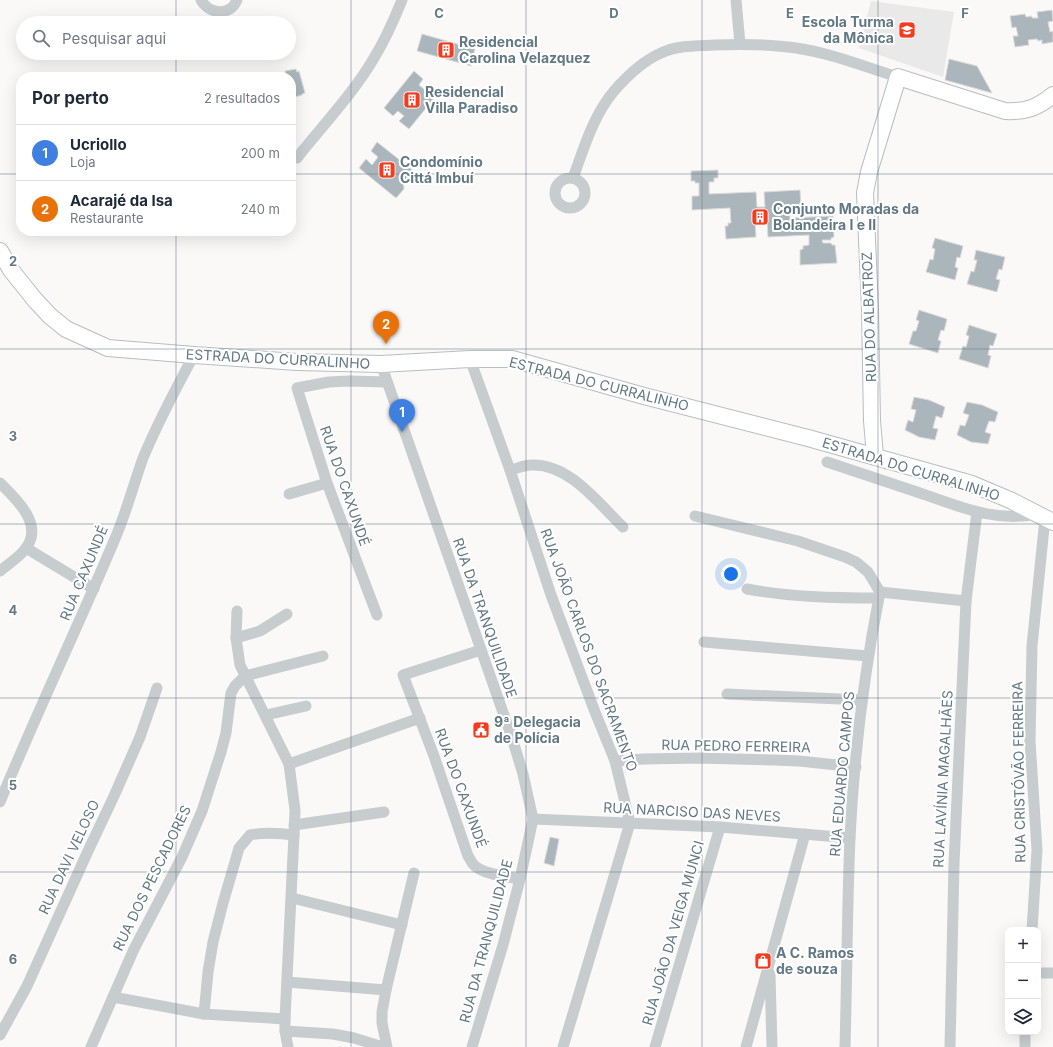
<!DOCTYPE html>
<html lang="pt">
<head>
<meta charset="utf-8">
<style>
  body { margin:0; font-family:Inter,sans-serif; background:#f6f6f7; color:#1f2937 }
  .controls { position:absolute; right:12px; bottom:12px; display:grid; overflow:hidden; border-radius:8px; box-shadow:0 4px 16px #0002 }
  .controls button { width:36px; height:36px; display:grid; place-items:center; padding:0; border:0; border-bottom:1px solid #e0e1e3; background:#fff; color:#1f2937; font:20px sans-serif }
  .you { position:absolute; left:731px; top:574px; width:14px; height:14px; margin:-10px; border:3px solid #fff; border-radius:50%; background:#1a73e8; box-shadow:0 0 0 6px #1a73e833 }
  .badge { display:grid; place-items:center; width:26px; height:26px; border-radius:50%; background:#ea580c; color:#fff; font-size:13px; font-weight:700 }
  .pin { position:absolute; translate:-50% -33px; filter:drop-shadow(0 1px 2px #0008) }
  .pin::after { content:''; position:absolute; top:21px; width:14px; height:12px; background:inherit; clip-path:polygon(0 0,100% 0,50% 100%) }
  .list { margin:0; padding:0; list-style:none }
  h2 { display:flex; justify-content:space-between; align-items:center; height:52px; margin:0; padding:0 16px; font-size:17px }
  h2 small { font-size:13px; font-weight:400; color:#747a83 }
  .list li { display:grid; grid-template-columns:26px 1fr auto; gap:12px; align-items:center; box-sizing:border-box; height:56px; padding:0 16px; border-top:1px solid #e0e1e3 }
  .list b { display:block; font-size:15px; white-space:nowrap }
  .list p { margin:0; font-size:13px; white-space:nowrap; color:#747a83 }
  .list em { font-size:13px; font-style:normal; color:#747a83 }
  .icon { flex:none; width:22px; height:22px; fill:none; stroke:currentColor; stroke-width:2; stroke-linecap:round; stroke-linejoin:round }
  .map { position:relative; flex:none; width:1053px; height:1047px; overflow:hidden }
  .search { position:absolute; background:#fff; box-shadow:0 4px 16px #0002; left:16px; top:16px; width:280px; height:44px; display:flex; align-items:center; gap:10px; box-sizing:border-box; padding:0 14px; border-radius:22px; color:#747a83; font-size:15px }
  .panel { position:absolute; background:#fff; box-shadow:0 4px 16px #0002; left:16px; top:72px; width:280px; height:164px; border-radius:16px }
  .map>svg:first-child { display:block }
  .built { fill:#e8e9e8 }
  .building { fill:#abb6bc; stroke:#dcdbd9 }
  .lines { fill:none; stroke-linecap:round; stroke-linejoin:round }
  .secondary-casing { stroke:#b6bec2; stroke-width:18 }
  .street { stroke:#c7cccf; stroke-width:11 }
  .secondary { stroke:#fff; stroke-width:16 }
  .grid { fill:none; stroke:#627985; stroke-width:1; stroke-opacity:0.55 }
  .labels { text-anchor:middle; stroke-width:4; stroke-linejoin:round; paint-order:stroke }
  .poi-label { font-size:14px; font-weight:bold; fill:#627985; stroke:#fff; text-anchor:start }
  .street-label { font-size:14px; fill:#627985; stroke:#fff }
  .grid-label { font-size:13px; text-anchor:middle; font-weight:bold; fill:#627985; stroke:#fff; stroke-width:4; stroke-linejoin:round; paint-order:stroke }
</style>
</head>
<body>
<div class="map">
<svg width="1053" height="1047" viewBox="0 0 1053 1047">
  <rect width="100%" height="100%" fill="#faf9f7"/>
  <polygon class="built" points="871,1 954,12 943,77 859,48"/>
  <g class="building">
    <polygon points="1052,10 1053,21 1048,22 1050,32 1053,31 1053,42 1042,44 1042,40 1038,41 1037,39 1028,40 1029,45 1015,47 1013,36 1018,36 1016,27 1012,28 1010,16 1025,14 1026,17 1032,16 1032,18 1038,18 1037,12"/>
    <polygon points="422,34 475,49 471,66 417,51"/>
    <polygon points="949,59 977,66 992,93 945,80"/>
    <polygon points="296,69 297,72 299,71 305,93 302,94 302,95 291,98 291,77 277,77 286,75 285,71"/>
    <polygon points="414,71 423,79 419,85 425,90 429,84 439,92 409,129 399,121 404,116 398,111 393,116 384,108"/>
    <polygon points="377,142 416,173 408,183 403,178 404,189 396,198 359,168 366,159 372,165 378,157 371,151"/>
    <polygon points="718,170 718,178 714,178 714,182 709,182 709,194 756,192 757,207 765,207 764,192 800,190 801,208 789,208 790,218 833,216 834,237 831,238 831,240 822,240 823,243 831,243 832,245 835,245 837,263 800,265 800,250 803,249 803,246 809,245 809,235 768,237 767,221 755,221 756,237 726,239 725,226 728,226 728,223 731,223 730,208 692,210 692,196 699,196 699,183 695,183 695,181 691,181 691,171"/>
    <polygon points="935,238 963,246 960,258 957,257 955,267 958,268 955,280 926,272 930,259 933,260 935,249 932,248"/>
    <polygon points="976,250 1005,257 1002,270 999,269 996,279 1000,280 997,292 967,284 971,271 974,272 977,260 974,260"/>
    <polygon points="919,310 947,319 944,331 941,330 938,340 941,341 938,353 909,344 913,331 916,331 919,321 916,320"/>
    <polygon points="969,325 997,334 993,346 990,345 988,355 991,356 988,368 959,359 963,346 966,347 969,336 966,335"/>
    <polygon points="914,397 929,400 945,407 942,418 936,416 933,428 938,429 935,440 919,437 905,430 908,420 913,422 916,410 911,409"/>
    <polygon points="967,402 982,405 998,412 995,422 989,421 985,432 991,434 988,444 971,442 957,435 960,425 965,426 969,415 963,413"/>
    <polygon points="550,837 559,839 554,866 544,863"/>
  </g>
  <g class="lines">
    <g class="secondary-casing">
      <g id="secondary">
        <polyline points="0,251 11,270 35,300 50,316 66,329 108,348 194,355 297,362 381,364 470,359 512,359 644,396 808,438 972,484 1010,500 1053,522"/>
        <path d="M875,456L872,421L870,309L865,193L869,172L898,77L1005,111C1026,112 1037,108 1053,95"/>
      </g>
    </g>
    <g class="street">
      <path d="M201,0C209,14 230,17 237,0"/>
      <polyline points="736,0 740,44"/>
      <path d="M297,158C323,125 353,94 374,58C385,40 394,20 402,0"/>
      <path d="M573,178C584,148 593,116 614,91C627,76 643,61 661,53C677,45 697,46 715,45C742,44 769,44 796,48C831,53 865,67 898,77"/>
      <circle cx="570" cy="193" r="15"/>
      <polyline points="470,359 510,470 551,595 595,712 615,761 630,823 563,1047"/>
      <polyline points="381,364 513,741 523,774 533,819 520,879 503,945 472,1047"/>
      <path d="M827,462C857,472 887,482 917,492C956,505 994,523 1036,514"/>
      <path d="M510,470C516,469 524,465 531,465C569,463 598,503 623,527"/>
      <path d="M0,483C16,499 44,524 26,548C20,557 8,564 0,571"/>
      <polyline points="289,494 327,483"/>
      <polyline points="695,516 798,541 845,557 856,562 868,572 880,592"/>
      <polyline points="26,548 94,589"/>
      <path d="M747,589C790,597 834,598 878,598"/>
      <polyline points="237,611 236,638 240,665 289,764 295,810 294,835 285,1019 285,1031 288,1047"/>
      <polyline points="377,615 327,483 297,388 329,382 349,381 387,382"/>
      <polyline points="236,638 260,631 287,614"/>
      <polyline points="704,642 868,656"/>
      <path d="M481,650L403,675L434,756L468,856C470,858 471,862 473,864C481,874 507,877 520,879"/>
      <polyline points="727,694 862,700"/>
      <polyline points="266,715 306,706"/>
      <polyline points="615,761 644,759 699,758 774,760 799,761 856,767"/>
      <polyline points="289,764 420,718"/>
      <path d="M0,802C36,714 77,629 114,541C126,514 133,486 143,458C158,422 175,390 194,355"/>
      <polyline points="533,819 720,827 850,838"/>
      <polyline points="294,825 384,812"/>
      <polyline points="292,898 402,925"/>
      <polyline points="1032,930 1037,850 1030,741 1032,646 1045,518"/>
      <polyline points="1038,973 1053,973"/>
      <polyline points="770,974 772,1047"/>
      <polyline points="287,982 386,990"/>
      <polyline points="113,997 204,1014 285,1019"/>
      <path d="M204,1014L208,972L213,942L223,903L239,848L250,835C265,832 279,833 294,835"/>
      <polyline points="285,1031 333,1034 354,1038 383,1047"/>
      <polyline points="0,1035 27,986 88,851 114,796 140,737 157,688"/>
      <polyline points="91,1047 134,949 182,857 202,811 221,752 226,733 231,693 235,686 245,676 323,656"/>
      <polyline points="387,1047 382,1023 382,1012 386,990 414,873"/>
      <polyline points="655,1047 720,827"/>
      <polyline points="746,1047 805,834"/>
      <path d="M845,1047C847,978 847,908 850,838C854,756 864,673 880,592L966,601"/>
      <polyline points="950,1047 954,864 966,601 977,512"/>
      <polyline points="1025,1047 1025,1032"/>
    </g>
    <use href="#secondary" class="secondary"/>
  </g>
  <path class="grid" d="M176,0V23M351,0V1047M526,0V1047M702,0V1047M878,0V1047M176,53V77M0,174H21M291,174H1053M176,231V1047M0,349H1053M0,524H1053M0,698H1053M0,872H1053"/>
  <defs>
    <g id="school-square" transform="scale(0.9)"><rect x="-9" y="-9" width="18" height="18" rx="4" fill="#f43b1d" stroke="#fff"/><path d="M0-5L7-2L0 1L-7-2ZM-4 1L0 2.5L4 1V4Q0 6-4 4Z" fill="#fff"/></g>
    <g id="building-square" transform="scale(0.9)"><rect x="-9" y="-9" width="18" height="18" rx="4" fill="#f43b1d" stroke="#fff"/><path d="M-4-6H4V6H1V3H-1V6H-4ZM-2.5-4.3h1.7v1.8h-1.7ZM.8-4.3h1.7v1.8H.8ZM-2.5-1h1.7V.8h-1.7ZM.8-1h1.7V.8H.8Z" fill="#fff"/></g>
    <g id="civic-square" transform="scale(0.9)"><rect x="-9" y="-9" width="18" height="18" rx="4" fill="#f43b1d" stroke="#fff"/><path d="M-.6-6.5H3V-4.5H.6V-3L4-1V1h2V6H-6V1h2V-1L-.6-3ZM-1.2 2.5V6h2.4V2.5Z" fill="#fff"/></g>
    <g id="shop-square" transform="scale(0.9)"><rect x="-9" y="-9" width="18" height="18" rx="4" fill="#f43b1d" stroke="#fff"/><path d="M-5-2.5h2.3a2.7 3.5 0 0 1 5.4 0H5L5.5 6h-11ZM-1.5-2.5h3a1.5 2.3 0 0 0-3 0Z" fill="#fff"/></g>
  </defs>
  <g fill-rule="evenodd">
    <use href="#school-square" x="907" y="30"/>
    <use href="#building-square" x="446" y="50"/>
    <use href="#building-square" x="412" y="100"/>
    <use href="#building-square" x="387" y="170"/>
    <use href="#building-square" x="760" y="217"/>
    <use href="#civic-square" x="481" y="730"/>
    <use href="#shop-square" x="763" y="961"/>
  </g>
  <g class="labels">
    <g class="poi-label">
      <text x="894" y="27" text-anchor="end">Escola Turma<tspan x="894" dy="16">da Mônica</tspan></text>
      <text x="459" y="47">Residencial<tspan x="459" dy="16">Carolina Velazquez</tspan></text>
      <text x="425" y="97">Residencial<tspan x="425" dy="16">Villa Paradiso</tspan></text>
      <text x="400" y="167">Condomínio<tspan x="400" dy="16">Cittá Imbuí</tspan></text>
      <text x="773" y="214">Conjunto Moradas da<tspan x="773" dy="16">Bolandeira I e II</tspan></text>
      <text x="494" y="727">9ª Delegacia<tspan x="494" dy="16">de Polícia</tspan></text>
      <text x="776" y="958">A C. Ramos<tspan x="776" dy="16">de souza</tspan></text>
    </g>
    <g class="street-label">
      <text transform="translate(869 317) rotate(-92)" y="5">RUA DO ALBATROZ</text>
      <text transform="translate(278 359) rotate(3)" y="5">ESTRADA DO CURRALINHO</text>
      <text transform="translate(599 384) rotate(14)" y="5">ESTRADA DO CURRALINHO</text>
      <text transform="translate(911 469) rotate(17)" y="5">ESTRADA DO CURRALINHO</text>
      <text transform="translate(345 486) rotate(71)" y="5">RUA DO CAXUNDÉ</text>
      <text transform="translate(84 573) rotate(-67)" y="5">RUA CAXUNDÉ</text>
      <text transform="translate(485 618) rotate(71)" y="5">RUA DA TRANQUILIDADE</text>
      <text transform="translate(589 650) rotate(70)" y="5">RUA JOÃO CARLOS DO SACRAMENTO</text>
      <text transform="translate(736 746) rotate(1)" y="5">RUA PEDRO FERREIRA</text>
      <text transform="translate(1019 772) rotate(-91)" y="5">RUA CRISTÓVÃO FERREIRA</text>
      <text transform="translate(842 774) rotate(-85)" y="5">RUA EDUARDO CAMPOS</text>
      <text transform="translate(943 779) rotate(-87)" y="5">RUA LAVÍNIA MAGALHÃES</text>
      <text transform="translate(461 788) rotate(70)" y="5">RUA DO CAXUNDÉ</text>
      <text transform="translate(692 812) rotate(3)" y="5">RUA NARCISO DAS NEVES</text>
      <text transform="translate(69 857) rotate(-65)" y="5">RUA DAVI VELOSO</text>
      <text transform="translate(152 878) rotate(-64)" y="5">RUA DOS PESCADORES</text>
      <text transform="translate(673 933) rotate(-74)" y="5">RUA JOÃO DA VEIGA MUNCI</text>
      <text transform="translate(486 941) rotate(-75)" y="5">RUA DA TRANQUILIDADE</text>
    </g>
  </g>
  <g class="grid-label">
    <text x="439" y="18">C</text>
    <text x="614" y="18">D</text>
    <text x="790" y="18">E</text>
    <text x="965" y="18">F</text>
    <text x="13" y="266">2</text>
    <text x="13" y="441">3</text>
    <text x="13" y="615">4</text>
    <text x="13" y="790">5</text>
    <text x="13" y="964">6</text>
  </g>
</svg>
<div class="controls">
<button>+</button>
<button>−</button>
<button><svg class="icon" aria-label="layers" viewBox="0 0 24 24"><path d="M12 4l9 5-9 5-9-5zM3 14l9 5 9-5"/></svg></button>
</div>
<div class="you"></div>
<div class="pin badge" style="left:402px;top:432px;background:#3f7fe0">1</div>
<div class="pin badge" style="left:386px;top:344px;background:#e8710a">2</div>
<div class="search"><svg class="icon" aria-label="search" viewBox="0 0 24 24"><circle cx="10" cy="10" r="6"/><path d="M15 15l6 6"/></svg>Pesquisar aqui</div>
<section class="panel">
<h2>Por perto<small>2 resultados</small></h2>
<ul class="list">
<li><span class="badge" style="background:#3f7fe0">1</span><div><b>Ucriollo</b><p>Loja</p></div><em>200 m</em></li>
<li><span class="badge" style="background:#e8710a">2</span><div><b>Acarajé da Isa</b><p>Restaurante</p></div><em>240 m</em></li>
</ul>
</section>
</div>
</body>
</html>
